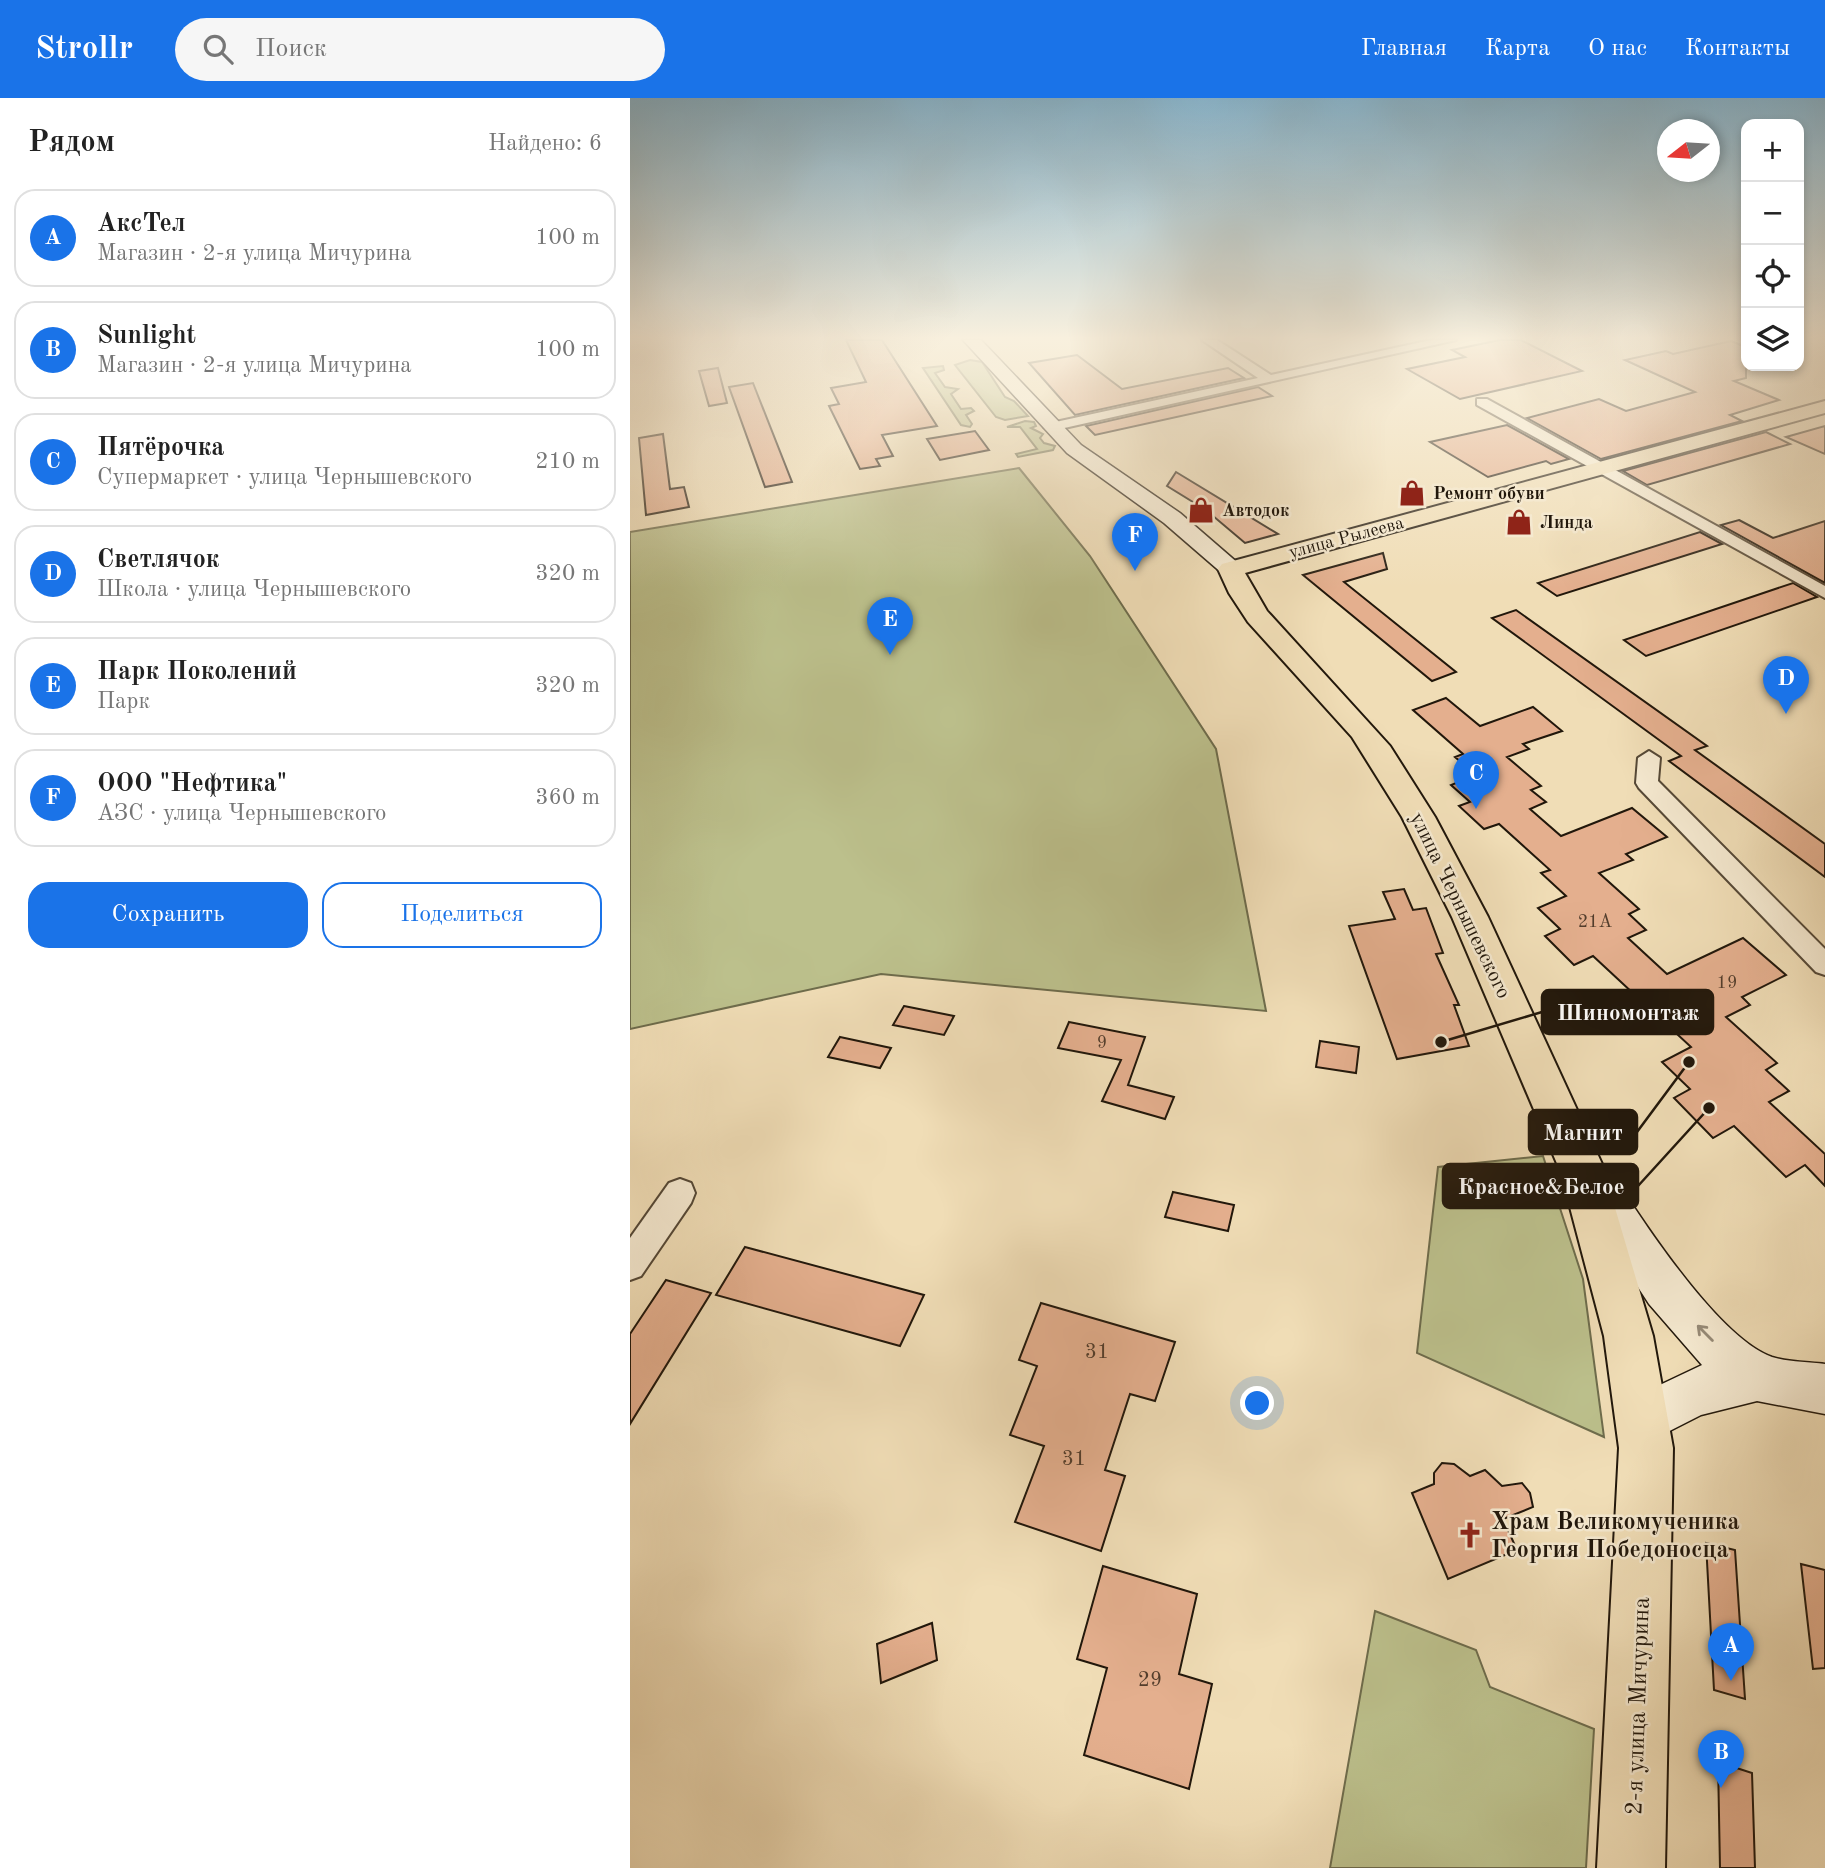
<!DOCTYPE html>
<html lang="ru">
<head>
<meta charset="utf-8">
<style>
  body { margin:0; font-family:"Old Standard TT",serif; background:#f6f6f6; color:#222 }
  .controls { position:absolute; right:21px; top:21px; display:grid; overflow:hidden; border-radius:14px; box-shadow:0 4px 10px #0003 }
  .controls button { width:63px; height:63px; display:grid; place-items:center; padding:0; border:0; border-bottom:2px solid #e0e0e0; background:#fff; color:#222; font:35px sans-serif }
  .compass { position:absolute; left:1027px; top:21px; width:63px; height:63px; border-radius:50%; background:#fff; box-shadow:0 4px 10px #0003; rotate:253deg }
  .you { position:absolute; left:628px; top:1306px; width:24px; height:24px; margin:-18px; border:5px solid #fff; border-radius:50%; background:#1a73e8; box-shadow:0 0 0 10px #1a73e833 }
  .badge { display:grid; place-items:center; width:46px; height:46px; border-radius:50%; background:#1a73e8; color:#fff; font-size:23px; font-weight:700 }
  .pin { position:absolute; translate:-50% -58px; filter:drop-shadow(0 2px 4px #0008) }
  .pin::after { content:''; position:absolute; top:37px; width:24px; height:21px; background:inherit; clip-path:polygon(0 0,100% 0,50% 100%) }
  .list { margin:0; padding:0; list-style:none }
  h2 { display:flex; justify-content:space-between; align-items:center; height:91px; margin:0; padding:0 28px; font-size:30px }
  h2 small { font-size:23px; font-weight:400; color:#767676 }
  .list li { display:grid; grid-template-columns:46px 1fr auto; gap:21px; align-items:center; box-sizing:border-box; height:98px; margin:0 14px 14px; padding:0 14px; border:2px solid #e0e0e0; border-radius:21px }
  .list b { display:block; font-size:26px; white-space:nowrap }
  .list p { margin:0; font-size:23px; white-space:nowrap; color:#767676 }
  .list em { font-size:23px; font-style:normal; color:#767676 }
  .actions { display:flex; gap:14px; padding:21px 28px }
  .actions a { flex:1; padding:16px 0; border:2px solid #1a73e8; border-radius:21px; text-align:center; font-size:24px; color:#1a73e8 }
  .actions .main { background:#1a73e8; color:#fff }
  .icon { flex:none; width:38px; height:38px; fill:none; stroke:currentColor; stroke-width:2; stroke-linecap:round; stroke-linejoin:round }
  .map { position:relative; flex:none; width:1195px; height:1770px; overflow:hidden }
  header { display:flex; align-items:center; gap:42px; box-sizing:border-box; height:98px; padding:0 35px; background:#1a73e8; color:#fff }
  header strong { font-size:33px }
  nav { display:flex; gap:38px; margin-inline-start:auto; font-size:24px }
  .search { width:490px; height:63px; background:#f6f6f6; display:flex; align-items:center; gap:18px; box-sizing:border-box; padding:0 24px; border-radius:38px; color:#767676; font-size:26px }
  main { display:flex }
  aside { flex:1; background:#fff }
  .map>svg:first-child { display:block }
  .green { fill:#bcc08c; stroke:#6e6c4c; stroke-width:2 }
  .building { fill:#e4af8e; stroke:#21170b; stroke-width:2 }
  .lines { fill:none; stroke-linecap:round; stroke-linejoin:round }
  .street-casing { stroke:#554836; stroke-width:4 }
  .secondary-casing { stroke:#21170b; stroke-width:3 }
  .primary-casing { stroke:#21170b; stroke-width:4 }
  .street { fill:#f5e9d0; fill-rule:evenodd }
  .secondary { fill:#f5e9d0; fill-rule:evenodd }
  .primary { fill:#f0ddb6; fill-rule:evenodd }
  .oneway { stroke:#968a77 }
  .labels { text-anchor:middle; stroke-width:5; stroke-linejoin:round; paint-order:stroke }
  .far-poi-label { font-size:18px; font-weight:bold; fill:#21170b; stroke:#f5e9d0; text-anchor:start }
  .far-street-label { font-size:18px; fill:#21170b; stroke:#f5e9d0 }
  .number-label { font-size:18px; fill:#523d2c }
  .street-label { font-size:21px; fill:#21170b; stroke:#f5e9d0 }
  .near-number-label { font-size:21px; fill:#523d2c }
  .near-poi-label { font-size:24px; font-weight:bold; fill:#21170b; stroke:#f5e9d0; text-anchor:start }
  .near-street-label { font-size:24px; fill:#21170b; stroke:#f5e9d0 }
  .leader { fill:none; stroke:#21170b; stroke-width:2.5 }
  .callout-dot { fill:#21170b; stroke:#f5e9d0; stroke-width:2.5 }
  .callout { fill:#21170b; stroke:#21170b; stroke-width:2.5 }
  .callout-label { font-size:23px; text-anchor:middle; font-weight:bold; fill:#fff }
</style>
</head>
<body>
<header>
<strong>Strollr</strong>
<div class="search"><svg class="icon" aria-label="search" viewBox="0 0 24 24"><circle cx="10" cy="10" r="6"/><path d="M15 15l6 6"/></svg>Поиск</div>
<nav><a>Главная</a><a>Карта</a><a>О нас</a><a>Контакты</a></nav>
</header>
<main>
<aside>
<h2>Рядом<small>Найдено: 6</small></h2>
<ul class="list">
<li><span class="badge">A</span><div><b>АксТел</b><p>Магазин · 2-я улица Мичурина</p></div><em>100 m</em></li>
<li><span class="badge">B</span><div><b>Sunlight</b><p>Магазин · 2-я улица Мичурина</p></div><em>100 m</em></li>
<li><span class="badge">C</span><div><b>Пятёрочка</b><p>Супермаркет · улица Чернышевского</p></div><em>210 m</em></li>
<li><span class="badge">D</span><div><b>Светлячок</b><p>Школа · улица Чернышевского</p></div><em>320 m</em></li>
<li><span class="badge">E</span><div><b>Парк Поколений</b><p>Парк</p></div><em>320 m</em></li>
<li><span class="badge">F</span><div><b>ООО &quot;Нефтика&quot;</b><p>АЗС · улица Чернышевского</p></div><em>360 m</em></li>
</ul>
<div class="actions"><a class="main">Сохранить</a><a>Поделиться</a></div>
</aside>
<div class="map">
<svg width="1195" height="1770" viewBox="0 0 1195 1770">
  <rect width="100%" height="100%" fill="#f0ddb6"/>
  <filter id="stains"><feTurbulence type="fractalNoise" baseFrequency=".00286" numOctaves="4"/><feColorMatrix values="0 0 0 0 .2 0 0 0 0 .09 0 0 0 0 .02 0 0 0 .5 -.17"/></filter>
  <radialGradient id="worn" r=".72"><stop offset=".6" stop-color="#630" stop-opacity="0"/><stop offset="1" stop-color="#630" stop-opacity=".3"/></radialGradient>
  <g class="green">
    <polygon points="340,262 352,264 375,299 384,303 398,318 375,322 366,319 325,267"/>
    <polygon points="313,268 314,272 305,275 315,289 328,291 321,296 331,311 341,310 344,313 336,317 342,326 340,329 331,327 293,270"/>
    <polygon points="395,323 404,324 406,328 401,330 413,336 410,340 414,345 425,348 423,352 388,359 386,356 407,351 390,329 377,329"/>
    <polygon points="389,370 460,458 586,651 636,913 251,876 0,931 0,434"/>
    <polygon points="913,1058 953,1181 974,1339 787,1255 808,1069"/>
    <polygon points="745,1513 846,1552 860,1589 964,1631 956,1770 700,1770"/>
  </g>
  <g class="building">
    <polygon points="216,242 252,242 307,328 252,337 263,358 246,361 250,368 230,371 199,308 209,306 201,290 236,284"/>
    <polygon points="870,242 891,242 952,273 830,301 777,271 835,259 822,252"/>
    <polygon points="1101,243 1116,249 1116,280 1104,283 1149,302 1100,317 1112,323 971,361 897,320 969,301 996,313 1065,294 995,262 1036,253 1043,256"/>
    <polygon points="447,257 492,291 598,270 614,280 445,317 399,265"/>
    <polygon points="88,270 97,305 79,308 69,273"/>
    <polygon points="123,285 162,384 135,389 99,289"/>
    <polygon points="628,289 642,298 465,337 456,328"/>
    <polygon points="877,327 939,361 921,366 916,363 858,379 800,344"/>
    <polygon points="1195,328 1195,356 1156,339"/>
    <polygon points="345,333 359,352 310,362 297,341"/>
    <polygon points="1136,334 1160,346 1017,387 993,373"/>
    <polygon points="33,336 40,391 54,389 59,409 16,417 9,340"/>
    <polygon points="546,374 648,436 615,445 576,412 537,388"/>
    <polygon points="1109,422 1143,440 1195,423 1195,485 1091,427"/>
    <polygon points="1070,434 1092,446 927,498 908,485"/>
    <polygon points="753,455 757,471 714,484 826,574 802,583 673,477"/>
    <polygon points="1163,485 1187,499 1016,558 994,542"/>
    <polygon points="886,512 1077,648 1065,652 1195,746 1195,779 1039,663 1051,658 862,520"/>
    <polygon points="816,600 850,628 903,609 932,633 893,646 899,651 877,659 911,688 901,692 916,704 900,711 931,738 1002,710 1037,739 996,756 1003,762 969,775 1009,811 999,816 1016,832 998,840 1037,876 1113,840 1156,877 1112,899 1120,907 1096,919 1147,965 1136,972 1159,993 1139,1004 1195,1056 1195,1088 1175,1067 1156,1079 1104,1028 1083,1040 1044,1000 1060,991 1032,964 1061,949 963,858 944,867 915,838 930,831 908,810 936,798 911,775 920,772 869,726 854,731 829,708 840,704 821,687 846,677 825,659 833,656 783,612"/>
    <polygon points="774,791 783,812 796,810 813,855 806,856 829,907 824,907 839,948 767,961 719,828 765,821 753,794"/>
    <polygon points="274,908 324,918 314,937 263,927"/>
    <polygon points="439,924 515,939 498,987 544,999 535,1021 472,1003 491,962 428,950"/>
    <polygon points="210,939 261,950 250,970 198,959"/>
    <polygon points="690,943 729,949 726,975 686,969"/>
    <polygon points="543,1094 604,1107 598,1133 535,1119"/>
    <polygon points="115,1149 294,1197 270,1248 86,1197"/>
    <polygon points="36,1182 81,1195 0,1326 0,1236"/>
    <polygon points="411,1205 545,1244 525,1303 500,1296 475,1372 495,1378 471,1453 385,1424 414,1348 380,1337 407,1268 389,1262"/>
    <polygon points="812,1365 824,1366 840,1378 855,1372 872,1388 892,1385 900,1395 903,1409 873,1421 887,1452 818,1481 782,1395 804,1386 804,1375"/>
    <polygon points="1076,1445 1105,1452 1115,1601 1084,1592"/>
    <polygon points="1171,1466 1195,1472 1195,1570 1183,1571"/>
    <polygon points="473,1468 567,1496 549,1576 582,1586 559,1691 454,1657 477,1570 447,1561"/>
    <polygon points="302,1525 307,1562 251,1585 247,1546"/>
    <polygon points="1088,1664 1122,1675 1125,1770 1090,1770"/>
  </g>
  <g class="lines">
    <g class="street-casing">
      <g id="street">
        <polygon points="572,242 587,242 641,277 801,242 826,242 421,333 414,329 421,325 628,280"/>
        <polygon points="847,301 857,301 1195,488 1195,500 847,307"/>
        <polygon points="1019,653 1030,660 1028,683 1195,851 1195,877 1186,874 1009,690 1006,685 1008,660"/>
        <polygon points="50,1081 61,1085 65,1095 61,1105 11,1178 0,1182 0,1140 39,1085"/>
      </g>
    </g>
    <g class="secondary-casing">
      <g id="secondary">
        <polygon points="333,242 351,242 451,347 550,415 609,466 613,471 609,476 593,476 534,425 437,355"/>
        <path d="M963,1064L978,1069C1009,1118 1088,1240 1142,1259C1158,1264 1178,1264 1195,1266V1316L1127,1303L1071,1317L1014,1346L996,1339L989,1321L996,1303L1072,1267L1019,1206L948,1097L942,1083L948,1069Z"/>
      </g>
    </g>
    <g class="primary-casing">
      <polygon id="primary" points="1195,303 1195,315 615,475 637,513 760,648 805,719 858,819 972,1066 1023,1238 1043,1350 1035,1770 967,1770 989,1350 974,1238 931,1075 822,819 772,719 722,639 618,524 599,495 588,471 592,466"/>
    </g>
    <use href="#street" class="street"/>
    <use href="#secondary" class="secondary"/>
    <use href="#primary" class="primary"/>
  </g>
  <defs><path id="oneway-shaft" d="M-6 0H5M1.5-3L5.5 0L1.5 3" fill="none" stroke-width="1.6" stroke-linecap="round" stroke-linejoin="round" transform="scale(1.75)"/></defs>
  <use class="oneway" href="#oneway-shaft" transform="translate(1075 1235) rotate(-135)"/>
  <linearGradient id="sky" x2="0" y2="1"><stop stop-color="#89b7d0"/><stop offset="0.49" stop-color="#f8f0de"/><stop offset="1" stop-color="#f8f0de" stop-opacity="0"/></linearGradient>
  <rect width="1195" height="490" fill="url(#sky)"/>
  <defs>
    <g id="shop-bare" transform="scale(2.1)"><path d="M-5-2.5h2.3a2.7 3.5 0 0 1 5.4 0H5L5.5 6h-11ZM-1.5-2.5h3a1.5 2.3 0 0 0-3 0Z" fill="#8f2418" stroke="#f5e9d0" stroke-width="2.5" paint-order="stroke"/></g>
    <g id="church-bare" transform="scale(2.1)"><path d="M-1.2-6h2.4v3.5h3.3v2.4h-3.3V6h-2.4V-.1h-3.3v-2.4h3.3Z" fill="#8f2418" stroke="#f5e9d0" stroke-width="2.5" paint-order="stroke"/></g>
  </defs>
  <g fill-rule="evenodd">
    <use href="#shop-bare" x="782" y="395"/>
    <use href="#shop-bare" x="571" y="412"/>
    <use href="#shop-bare" x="889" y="424"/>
    <use href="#church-bare" x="840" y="1437"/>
  </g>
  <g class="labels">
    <g class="far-poi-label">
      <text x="803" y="401">Ремонт обуви</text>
      <text x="592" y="418">Автодок</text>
      <text x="910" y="430">Линда</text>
    </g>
    <g class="far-street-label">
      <text transform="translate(716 439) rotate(-15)" y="6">улица Рылеева</text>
    </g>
    <g class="number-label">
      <text x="965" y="829">21А</text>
      <text x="1097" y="890">19</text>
      <text x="472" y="950">9</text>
    </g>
    <g class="street-label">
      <text transform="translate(831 807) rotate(64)" y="7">улица Чернышевского</text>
    </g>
    <g class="near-number-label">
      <text x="467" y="1260">31</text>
      <text x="444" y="1367">31</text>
      <text x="520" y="1588">29</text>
    </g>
    <g class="near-poi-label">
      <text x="861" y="1431">Храм Великомученика<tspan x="861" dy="28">Георгия Победоносца</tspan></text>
    </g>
    <g class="near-street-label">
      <text transform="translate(1007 1608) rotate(-88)" y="8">2-я улица Мичурина</text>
    </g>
  </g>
  <path class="leader" d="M811 944L912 914M1059 964L1007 1034M1079 1010L1008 1088"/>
  <g class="callout-dot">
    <circle cx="811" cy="944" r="7"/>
    <circle cx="1059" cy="964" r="7"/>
    <circle cx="1079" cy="1010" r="7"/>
  </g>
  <g class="callout">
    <rect x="912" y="892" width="171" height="44" rx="7"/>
    <rect x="899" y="1012" width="108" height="44" rx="7"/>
    <rect x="813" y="1066" width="195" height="44" rx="7"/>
  </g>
  <g class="callout-label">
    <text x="998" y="922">Шиномонтаж</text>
    <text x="953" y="1042">Магнит</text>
    <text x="911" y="1096">Красное&amp;Белое</text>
  </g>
  <rect width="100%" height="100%" filter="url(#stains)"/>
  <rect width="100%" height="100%" fill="url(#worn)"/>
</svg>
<div class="controls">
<button>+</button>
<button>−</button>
<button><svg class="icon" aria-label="locate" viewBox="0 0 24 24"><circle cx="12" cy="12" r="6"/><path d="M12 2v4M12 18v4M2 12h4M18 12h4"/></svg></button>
<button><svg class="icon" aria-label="layers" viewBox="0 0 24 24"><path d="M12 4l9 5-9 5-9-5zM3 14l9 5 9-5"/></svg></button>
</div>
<svg class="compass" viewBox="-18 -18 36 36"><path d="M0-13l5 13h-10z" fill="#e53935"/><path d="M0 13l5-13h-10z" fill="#767676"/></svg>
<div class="you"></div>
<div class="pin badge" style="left:1101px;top:1583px">A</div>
<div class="pin badge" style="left:1091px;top:1690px">B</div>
<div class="pin badge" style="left:846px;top:711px">C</div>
<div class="pin badge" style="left:1156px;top:616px">D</div>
<div class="pin badge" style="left:260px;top:557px">E</div>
<div class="pin badge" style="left:505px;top:473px">F</div>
</div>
</main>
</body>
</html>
